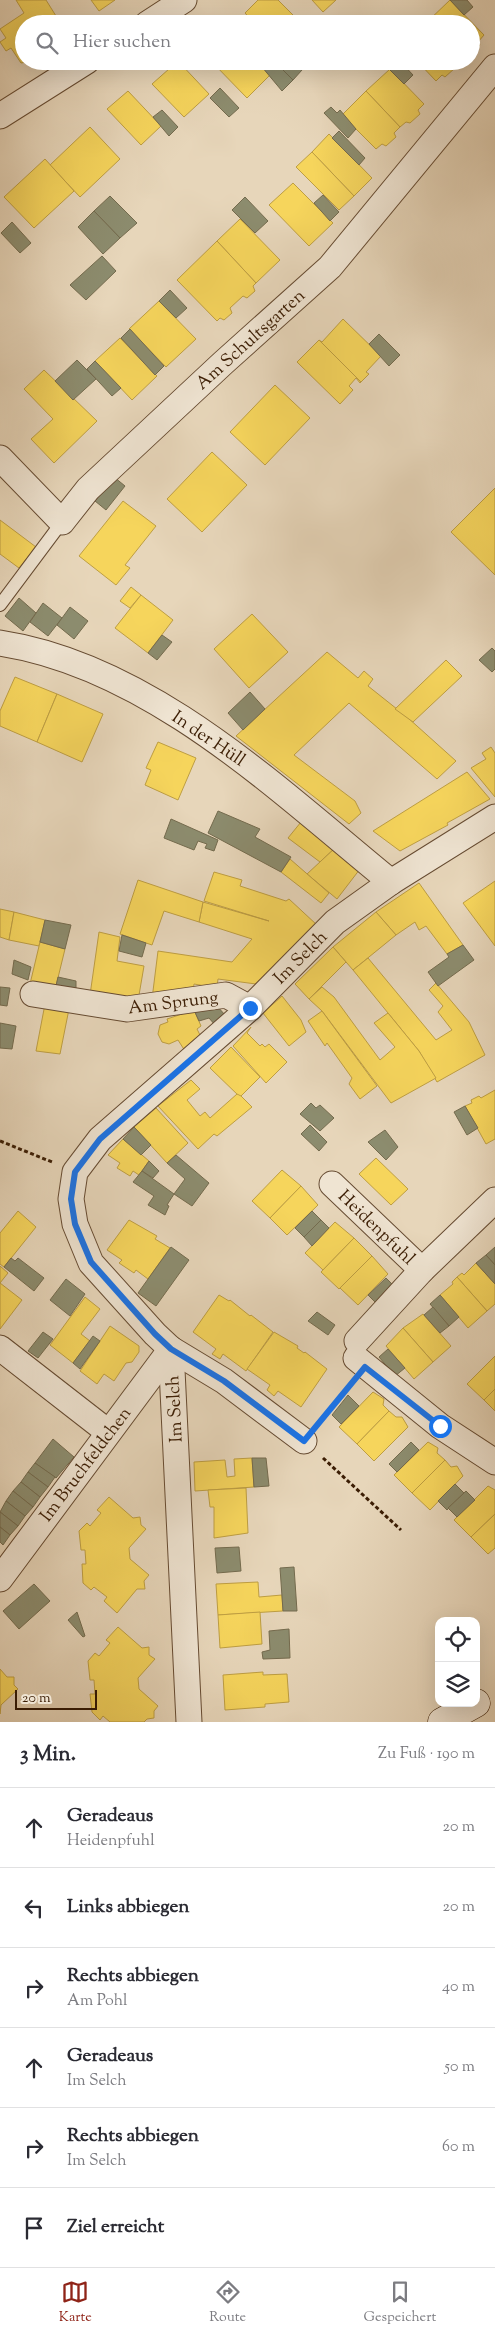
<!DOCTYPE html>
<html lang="de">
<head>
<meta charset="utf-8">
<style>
  body { margin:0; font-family:"Sorts Mill Goudy",serif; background:#f2f2f3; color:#2b2b33 }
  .controls { position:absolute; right:15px; bottom:15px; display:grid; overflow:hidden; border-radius:10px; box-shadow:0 5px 20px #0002 }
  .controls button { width:45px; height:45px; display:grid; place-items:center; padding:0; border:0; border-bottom:1px solid #e1e1e2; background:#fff; color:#2b2b33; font:25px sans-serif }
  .scale { position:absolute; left:15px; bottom:12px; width:82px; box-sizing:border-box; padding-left:5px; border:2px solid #3b1d04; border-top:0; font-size:14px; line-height:18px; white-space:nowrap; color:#3b1d04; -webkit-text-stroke:4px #efe4d2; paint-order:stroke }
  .stop { position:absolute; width:15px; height:15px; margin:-11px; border:4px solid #1a73e8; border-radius:50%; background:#fff }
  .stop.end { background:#1a73e8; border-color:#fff; box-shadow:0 1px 5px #0008 }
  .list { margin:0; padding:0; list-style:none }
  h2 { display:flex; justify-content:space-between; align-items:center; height:65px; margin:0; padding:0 20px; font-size:21px }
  h2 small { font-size:16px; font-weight:400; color:#7c7c81 }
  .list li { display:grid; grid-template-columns:32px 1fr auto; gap:15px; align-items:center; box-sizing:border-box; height:80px; padding:0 20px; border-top:1px solid #e1e1e2 }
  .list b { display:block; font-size:19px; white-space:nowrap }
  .list p { margin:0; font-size:16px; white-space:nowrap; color:#7c7c81 }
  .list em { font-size:16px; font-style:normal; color:#7c7c81 }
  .icon { flex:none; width:28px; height:28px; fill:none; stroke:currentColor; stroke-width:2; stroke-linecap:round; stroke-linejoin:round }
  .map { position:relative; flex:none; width:495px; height:1722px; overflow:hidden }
  .search { position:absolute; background:#fff; box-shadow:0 5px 20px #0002; left:15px; right:15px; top:15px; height:55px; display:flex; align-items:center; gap:12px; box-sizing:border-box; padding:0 18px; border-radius:28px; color:#7c7c81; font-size:19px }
  .sheet { height:545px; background:#fff }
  nav { display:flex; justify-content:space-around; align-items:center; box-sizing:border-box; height:70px; border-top:1px solid #e1e1e2; background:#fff; font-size:14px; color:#7c7c81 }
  nav a { display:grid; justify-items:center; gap:2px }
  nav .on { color:#8f2418 }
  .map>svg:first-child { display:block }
  .homes { fill:#f6d55c; stroke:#be9e42 }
  .industry { fill:#8c8c6e; stroke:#746b4e }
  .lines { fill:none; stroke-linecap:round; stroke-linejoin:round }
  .lane-casing { stroke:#664b32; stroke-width:14 }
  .street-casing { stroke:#664b32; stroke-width:27 }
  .secondary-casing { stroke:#3b1d04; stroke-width:29 }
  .path { stroke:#3b1d04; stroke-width:3; stroke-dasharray:4 2.5; stroke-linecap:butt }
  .lane { stroke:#efe4d2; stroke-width:12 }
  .street { stroke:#efe4d2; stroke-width:25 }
  .secondary { stroke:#efe4d2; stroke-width:28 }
  .route { stroke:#1a73e8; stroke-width:6 }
  .labels { text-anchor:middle; stroke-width:5; stroke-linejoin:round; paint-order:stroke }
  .street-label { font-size:18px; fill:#3b1d04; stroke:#efe4d2 }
</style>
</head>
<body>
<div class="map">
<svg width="495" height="1722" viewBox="0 0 495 1722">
  <rect width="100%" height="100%" fill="#e7d6ba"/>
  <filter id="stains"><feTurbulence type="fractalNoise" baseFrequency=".004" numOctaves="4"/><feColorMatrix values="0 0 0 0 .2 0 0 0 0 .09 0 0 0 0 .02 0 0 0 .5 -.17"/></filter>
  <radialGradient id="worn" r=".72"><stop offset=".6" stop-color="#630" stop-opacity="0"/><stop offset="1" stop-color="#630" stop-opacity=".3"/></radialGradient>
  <g class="homes">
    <polygon points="16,0 46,0 61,24 24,24 24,61 29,61 27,62 21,63 11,48 6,51 0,42 6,38 0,29 24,13"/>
    <polygon points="91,0 115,0 99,11"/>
    <polygon points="258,0 278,0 302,24 255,24 245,13"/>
    <polygon points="312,0 336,0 323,12"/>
    <polygon points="450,0 484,35 478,42 480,45 471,53 471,24 426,23"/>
    <polygon points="178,61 209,94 184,117 152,84"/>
    <polygon points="211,61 257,61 270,75 247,98"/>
    <polygon points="417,61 457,61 454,65 455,68 445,77 442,75 436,81"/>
    <polygon points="390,69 424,104 418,110 420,114 410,123 406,122 400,127 366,91"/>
    <polygon points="128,91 161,126 141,145 107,109"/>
    <polygon points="366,91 400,127 394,133 396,137 386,146 382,144 376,149 342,115"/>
    <polygon points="90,127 120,159 80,197 50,165"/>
    <polygon points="329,134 372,178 354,196 312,152"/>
    <polygon points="312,152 354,196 339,210 296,167"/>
    <polygon points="45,159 74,191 34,228 4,197"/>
    <polygon points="293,183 333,223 309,246 269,205"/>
    <polygon points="240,219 280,260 256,283 217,241"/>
    <polygon points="217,241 256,283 253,286 255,291 247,298 243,296 230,308 232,313 224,320 220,318 217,321 177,280"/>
    <polygon points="159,301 196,339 166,367 129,329"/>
    <polygon points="343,319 381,356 366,372 369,374 361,382 319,340 322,342"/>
    <polygon points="120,338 157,376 132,400 95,361"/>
    <polygon points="319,340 361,382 360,383 356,378 349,386 353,390 340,404 297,362"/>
    <polygon points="44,370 97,421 54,463 31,439 53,419 24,389"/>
    <polygon points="275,385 310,418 265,465 230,432"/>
    <polygon points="212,452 247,485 202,532 167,499"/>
    <polygon points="495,488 495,575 451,532"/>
    <polygon points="123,501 156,526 125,565 130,568 116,585 79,556"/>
    <polygon points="0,520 36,547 19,568 0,554"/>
    <polygon points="131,587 141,595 130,608 120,601"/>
    <polygon points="141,595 173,620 148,653 115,628"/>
    <polygon points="252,614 288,652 249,688 214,649"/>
    <polygon points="327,652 358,678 364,671 373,679 368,686 407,717 456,761 437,779 349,703 294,755 355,801 361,813 349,824 236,736"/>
    <polygon points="446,660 462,676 413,722 395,709"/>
    <polygon points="15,677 57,694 37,742 0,726 0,711"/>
    <polygon points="57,694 103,714 82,762 37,742"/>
    <polygon points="158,742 196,758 178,800 145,785 151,770 146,768"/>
    <polygon points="491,747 495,753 495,797 471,768 486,759 482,753"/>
    <polygon points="467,772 490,799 447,823 448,825 400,851 373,831"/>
    <polygon points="301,822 335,848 320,862 288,838"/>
    <polygon points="335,848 360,869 337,899 307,874"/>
    <polygon points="290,859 329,893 321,903 281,872"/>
    <polygon points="214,872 242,880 240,886 286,901 289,899 317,925 256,984 218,979 217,988 194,984 193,993 152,999 158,951 232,962 252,939 199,922 203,902 269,921 204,901"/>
    <polygon points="138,880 203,902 199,922 164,911 152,945 120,934"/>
    <polygon points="495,881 495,946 463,903"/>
    <polygon points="419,883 463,945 447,954 426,926 419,930 415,922 396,935 376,912"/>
    <polygon points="0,909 14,912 9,940 0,937"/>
    <polygon points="14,912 45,920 39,946 9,940"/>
    <polygon points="376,912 396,935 353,970 333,947"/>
    <polygon points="99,932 120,937 117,961 144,966 138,1001 90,995"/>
    <polygon points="40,942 65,949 55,990 30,984"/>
    <polygon points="333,947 346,962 309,999 295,984"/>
    <polygon points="368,958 436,1040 452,1030 438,1012 443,1006 429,990 436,983 469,1022 485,1055 437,1082 419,1051 353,970"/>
    <polygon points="322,987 334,997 380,1060 395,1047 374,1023 388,1013 419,1051 436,1078 391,1103 322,1011 309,999"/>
    <polygon points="282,996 301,1020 306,1032 289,1046 263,1013"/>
    <polygon points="45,1004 69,1009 60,1054 36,1051"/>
    <polygon points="194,1010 201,1026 197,1029 201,1037 185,1051 178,1040 169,1044 162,1042 158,1034 160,1025 168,1022 167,1019"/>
    <polygon points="322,1011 377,1086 360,1099 349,1084 352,1078 327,1043 325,1046 308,1021"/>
    <polygon points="251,1027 247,1033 260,1046 262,1044 265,1047 269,1044 287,1062 266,1083 233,1046"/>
    <polygon points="231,1047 260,1077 240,1097 210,1068"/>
    <polygon points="191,1080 200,1089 187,1100 200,1116 205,1112 210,1118 237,1094 241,1096 252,1107 217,1136 214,1134 198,1149 158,1106"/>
    <polygon points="495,1090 495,1139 486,1144 465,1106 472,1103 471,1100 479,1096 481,1098"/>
    <polygon points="156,1108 188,1143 167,1163 134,1127"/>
    <polygon points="123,1139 149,1161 139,1175 133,1171 130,1176 117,1168 120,1163 108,1155"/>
    <polygon points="376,1158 408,1189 391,1205 359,1174"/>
    <polygon points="282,1170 301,1186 270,1218 252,1201"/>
    <polygon points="301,1186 318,1205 287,1235 270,1218"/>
    <polygon points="18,1211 36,1227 4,1267 0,1264 0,1233"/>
    <polygon points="129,1220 157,1236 155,1239 170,1248 148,1279 136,1270 134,1273 119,1263 122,1260 107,1250"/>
    <polygon points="335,1222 354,1238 323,1270 305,1253"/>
    <polygon points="354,1238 372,1256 339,1289 321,1272"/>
    <polygon points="372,1256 388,1274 358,1305 340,1288"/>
    <polygon points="476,1263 495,1284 495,1304 487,1311 457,1277 462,1273 464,1275"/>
    <polygon points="0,1266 8,1273 0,1283"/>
    <polygon points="457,1277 487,1311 468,1328 440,1295 453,1284 452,1282"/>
    <polygon points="0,1283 22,1300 0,1329"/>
    <polygon points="219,1295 229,1301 230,1300 250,1316 251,1315 273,1332 246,1371 223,1354 220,1359 212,1354 216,1349 193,1332"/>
    <polygon points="85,1297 100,1309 81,1334 90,1341 73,1363 50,1345"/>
    <polygon points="423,1314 451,1346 433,1362 403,1328"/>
    <polygon points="110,1326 139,1346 139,1352 132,1362 126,1363 114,1381 104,1374 97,1384 80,1371"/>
    <polygon points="403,1328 433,1362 414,1379 386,1346"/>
    <polygon points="274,1332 298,1346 297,1348 304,1353 305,1352 327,1369 301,1407 278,1391 274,1396 267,1390 270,1385 247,1369"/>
    <polygon points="495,1356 495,1389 484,1400 467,1384"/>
    <polygon points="495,1389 495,1411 484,1400"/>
    <polygon points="373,1392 384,1399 383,1405 389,1411 357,1444 339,1427"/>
    <polygon points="389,1411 396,1417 402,1417 408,1427 374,1461 357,1444"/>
    <polygon points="428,1442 438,1448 437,1453 445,1460 412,1493 394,1475"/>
    <polygon points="252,1458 254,1487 195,1491 194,1462 225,1460 227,1477 235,1476 234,1459"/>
    <polygon points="445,1460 451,1467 457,1466 463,1476 430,1510 412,1493"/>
    <polygon points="488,1486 495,1490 495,1514 471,1537 454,1520"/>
    <polygon points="246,1488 248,1533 214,1538 214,1507 210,1507 208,1490"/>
    <polygon points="109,1497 133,1518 140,1517 141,1525 146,1529 129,1548 130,1559 149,1575 144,1581 145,1589 137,1589 117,1613 104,1601 107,1597 94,1587 91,1590 83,1583 82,1564 86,1564 85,1550 81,1550 79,1531 87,1523 90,1526 101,1513 97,1510"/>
    <polygon points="495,1514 495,1548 488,1554 471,1537"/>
    <polygon points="258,1582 259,1597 282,1595 283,1611 218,1615 216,1584"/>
    <polygon points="260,1612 262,1644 220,1648 218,1615"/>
    <polygon points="118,1627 142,1648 149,1647 149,1655 155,1659 138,1678 139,1689 158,1706 154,1711 154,1718 147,1719 144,1722 110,1722 103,1716 100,1720 92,1712 90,1694 95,1694 94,1680 90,1680 88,1661 95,1653 99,1656 110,1643 106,1640"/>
    <polygon points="0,1669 7,1677 14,1677 14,1685 18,1689 1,1705 0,1714"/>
    <polygon points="263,1672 263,1675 287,1674 289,1702 265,1704 265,1707 225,1710 223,1675"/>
  </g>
  <g class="industry">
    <polygon points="450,0 467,0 473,7 464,15"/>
    <polygon points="257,61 274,61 293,80 282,91"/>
    <polygon points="274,61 294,61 302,70 293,80"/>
    <polygon points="387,61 400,61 413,75 404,84 386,66 389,63"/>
    <polygon points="400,61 416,61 408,70"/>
    <polygon points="220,88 239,108 229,117 210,98"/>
    <polygon points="331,107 337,113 340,110 356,129 348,138 324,113"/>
    <polygon points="162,110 178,127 169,136 153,117"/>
    <polygon points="339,131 365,158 359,165 332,138"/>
    <polygon points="323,195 339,212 330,221 314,203"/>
    <polygon points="110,196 137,223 120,238 94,211"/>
    <polygon points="245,197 268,221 255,233 232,210"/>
    <polygon points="94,211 120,238 103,254 78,227"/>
    <polygon points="12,222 31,243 20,253 1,233"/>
    <polygon points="102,256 116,271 86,300 70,285"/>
    <polygon points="170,290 187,308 176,318 159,301"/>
    <polygon points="130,329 164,366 155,375 121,338"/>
    <polygon points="379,334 400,355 389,366 369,344"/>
    <polygon points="77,360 96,379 73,400 55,381"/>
    <polygon points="95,361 121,388 112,396 87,369"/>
    <polygon points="114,477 125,486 106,510 95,501"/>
    <polygon points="19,598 36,613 23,631 5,616"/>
    <polygon points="43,603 62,618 48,636 30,622"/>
    <polygon points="70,607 88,621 74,639 57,625"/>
    <polygon points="162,635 172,642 157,660 148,653"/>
    <polygon points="492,648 495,651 495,669 492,672 479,660"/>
    <polygon points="250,692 265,709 243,730 228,713"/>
    <polygon points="218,811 260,829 255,837 291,857 281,872 208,833"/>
    <polygon points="171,819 218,840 214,851 205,848 207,844 198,841 194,850 164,838"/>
    <polygon points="45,920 71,925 65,949 40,942"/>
    <polygon points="122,935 146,943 142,957 119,951"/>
    <polygon points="463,945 474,960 438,986 428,972 449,957 447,954"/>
    <polygon points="14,960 31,967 28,980 12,974"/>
    <polygon points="58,977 76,981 76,995 55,990"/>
    <polygon points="0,987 10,988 7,1006 0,1005"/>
    <polygon points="216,1005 226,1016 215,1025 209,1018 199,1021 194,1010"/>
    <polygon points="0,1023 16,1026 12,1049 0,1048"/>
    <polygon points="311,1103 316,1108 320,1105 334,1118 320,1131 300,1114"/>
    <polygon points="465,1106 478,1128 467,1135 454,1112"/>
    <polygon points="310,1125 327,1142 319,1151 301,1134"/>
    <polygon points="134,1127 151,1145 141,1155 123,1139"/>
    <polygon points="385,1130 398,1147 386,1160 368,1142"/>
    <polygon points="176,1155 209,1183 192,1206 174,1194 185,1179 167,1163"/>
    <polygon points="149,1161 159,1171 153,1178 142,1171"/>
    <polygon points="142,1171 174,1194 167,1205 169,1206 165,1215 148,1205 154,1196 133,1182"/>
    <polygon points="312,1211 321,1220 304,1237 295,1228"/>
    <polygon points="321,1220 329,1228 312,1246 304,1237"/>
    <polygon points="171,1247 189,1260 156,1306 138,1293"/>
    <polygon points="495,1247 495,1265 486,1255"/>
    <polygon points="486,1255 495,1265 495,1284 476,1263"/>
    <polygon points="11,1258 15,1261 18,1258 44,1278 34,1291 4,1267"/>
    <polygon points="386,1278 394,1286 377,1304 368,1295"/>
    <polygon points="66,1279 85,1294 70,1316 50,1300"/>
    <polygon points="440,1295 459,1317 449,1326 430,1304"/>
    <polygon points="433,1307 449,1326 440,1333 424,1315"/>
    <polygon points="317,1312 335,1325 328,1335 308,1321"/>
    <polygon points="43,1332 53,1339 38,1358 28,1351"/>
    <polygon points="93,1336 100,1341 80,1369 73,1363"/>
    <polygon points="388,1349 405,1368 395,1376 379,1357"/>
    <polygon points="348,1395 359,1406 341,1424 332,1415"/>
    <polygon points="53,1439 74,1457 56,1478 35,1463"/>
    <polygon points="411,1442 419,1450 397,1472 389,1464"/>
    <polygon points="252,1458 266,1458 269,1486 254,1487"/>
    <polygon points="35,1463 55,1477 48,1487 28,1472"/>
    <polygon points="28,1472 48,1487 40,1497 21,1482"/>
    <polygon points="21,1482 40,1497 33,1507 13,1491"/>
    <polygon points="455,1484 464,1493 447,1510 438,1501"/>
    <polygon points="13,1491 33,1507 25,1516 6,1501"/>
    <polygon points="466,1491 475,1500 457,1517 448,1508"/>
    <polygon points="6,1501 25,1516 18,1526 0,1512"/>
    <polygon points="0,1512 18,1526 10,1535 0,1527"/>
    <polygon points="0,1527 10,1535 3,1545 0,1542"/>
    <polygon points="239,1547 241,1571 217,1573 215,1548"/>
    <polygon points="294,1567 297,1611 283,1611 280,1568"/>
    <polygon points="34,1584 50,1601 19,1629 3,1611"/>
    <polygon points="77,1612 85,1636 83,1637 68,1620"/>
    <polygon points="289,1629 290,1658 263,1659 262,1652 270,1650 269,1631"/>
  </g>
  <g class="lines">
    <g class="lane-casing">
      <polyline id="lane" points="0,605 62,522"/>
    </g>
    <g class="street-casing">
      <g id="street">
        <polyline points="147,24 184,0"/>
        <polyline points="0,116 87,61"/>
        <polyline points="0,458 62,522 88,489 223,363 330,267 495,67"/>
        <path d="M0,643C150,666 277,789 391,882"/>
        <polyline points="33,994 127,1009 226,995 250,1008"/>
        <polyline points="332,1184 422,1270 495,1200"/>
        <polyline points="357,1341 422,1270"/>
        <polyline points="0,1348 108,1432"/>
        <polyline points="171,1349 189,1722"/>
        <polyline points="356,1358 440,1426 495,1462"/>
        <polyline points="304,1441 224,1381 171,1349 155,1334 91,1263 75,1224 71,1199 75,1172 100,1139 250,1008 335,922 391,882 495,817"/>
        <polyline points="0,1579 171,1349"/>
      </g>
    </g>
    <g class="secondary-casing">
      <polyline id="secondary" points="442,1722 476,1703"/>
    </g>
    <g class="path">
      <polyline points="0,1141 52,1162"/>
      <polyline points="321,1421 349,1387"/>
      <polyline points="323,1458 401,1530"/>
    </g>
    <use href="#lane" class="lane"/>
    <use href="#street" class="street"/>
    <use href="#secondary" class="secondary"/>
  </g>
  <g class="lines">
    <polyline class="route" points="250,1008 100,1139 75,1172 71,1199 75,1224 91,1262 155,1334 171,1349 224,1381 304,1441 365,1367 440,1426"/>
  </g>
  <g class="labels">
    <g class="street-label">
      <text transform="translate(250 339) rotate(-42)" y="6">Am Schultsgarten</text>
      <text transform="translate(209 738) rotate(34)" y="6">In der Hüll</text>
      <text transform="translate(300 957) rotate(-45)" y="6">Im Selch</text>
      <text transform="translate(173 1002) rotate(-7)" y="6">Am Sprung</text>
      <text transform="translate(377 1227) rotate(44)" y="6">Heidenpfuhl</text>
      <text transform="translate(174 1409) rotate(-93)" y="6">Im Selch</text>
      <text transform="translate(85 1464) rotate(-53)" y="6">Im Bruchfeldchen</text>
    </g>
  </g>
  <rect width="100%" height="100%" filter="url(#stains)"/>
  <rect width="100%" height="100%" fill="url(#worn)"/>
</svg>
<div class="controls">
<button><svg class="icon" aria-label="locate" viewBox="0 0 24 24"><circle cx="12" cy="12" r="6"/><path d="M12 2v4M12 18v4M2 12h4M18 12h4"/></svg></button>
<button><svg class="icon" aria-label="layers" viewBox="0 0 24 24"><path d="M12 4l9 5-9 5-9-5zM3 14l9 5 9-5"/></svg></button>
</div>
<div class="scale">20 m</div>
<div class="stop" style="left:440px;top:1426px"></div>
<div class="stop end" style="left:250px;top:1008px"></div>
<div class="search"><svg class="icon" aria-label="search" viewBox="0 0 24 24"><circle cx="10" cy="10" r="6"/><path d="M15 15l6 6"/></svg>Hier suchen</div>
</div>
<section class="sheet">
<h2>3 Min.<small>Zu Fuß · 190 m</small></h2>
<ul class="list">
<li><svg class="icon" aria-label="ahead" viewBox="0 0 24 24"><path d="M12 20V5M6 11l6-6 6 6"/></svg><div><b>Geradeaus</b><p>Heidenpfuhl</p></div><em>20 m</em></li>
<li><svg class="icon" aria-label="left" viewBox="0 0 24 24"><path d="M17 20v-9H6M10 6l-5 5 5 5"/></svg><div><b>Links abbiegen</b></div><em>20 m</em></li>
<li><svg class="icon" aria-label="right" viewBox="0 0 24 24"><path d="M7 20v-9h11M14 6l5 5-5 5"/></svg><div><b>Rechts abbiegen</b><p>Am Pohl</p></div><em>40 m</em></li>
<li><svg class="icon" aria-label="ahead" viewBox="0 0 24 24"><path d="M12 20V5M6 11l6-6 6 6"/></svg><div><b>Geradeaus</b><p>Im Selch</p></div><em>50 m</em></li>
<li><svg class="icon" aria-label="right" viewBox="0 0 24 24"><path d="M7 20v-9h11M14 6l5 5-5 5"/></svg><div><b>Rechts abbiegen</b><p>Im Selch</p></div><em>60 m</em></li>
<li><svg class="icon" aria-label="arrive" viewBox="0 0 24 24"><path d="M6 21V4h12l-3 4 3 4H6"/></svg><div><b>Ziel erreicht</b></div></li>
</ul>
</section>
<nav>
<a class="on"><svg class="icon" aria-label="map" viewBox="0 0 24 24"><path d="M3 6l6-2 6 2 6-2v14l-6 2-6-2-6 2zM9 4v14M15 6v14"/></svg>Karte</a>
<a><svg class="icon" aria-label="directions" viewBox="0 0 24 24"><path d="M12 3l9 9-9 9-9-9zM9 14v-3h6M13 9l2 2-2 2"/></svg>Route</a>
<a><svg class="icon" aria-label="saved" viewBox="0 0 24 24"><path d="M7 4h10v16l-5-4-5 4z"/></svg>Gespeichert</a>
</nav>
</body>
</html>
